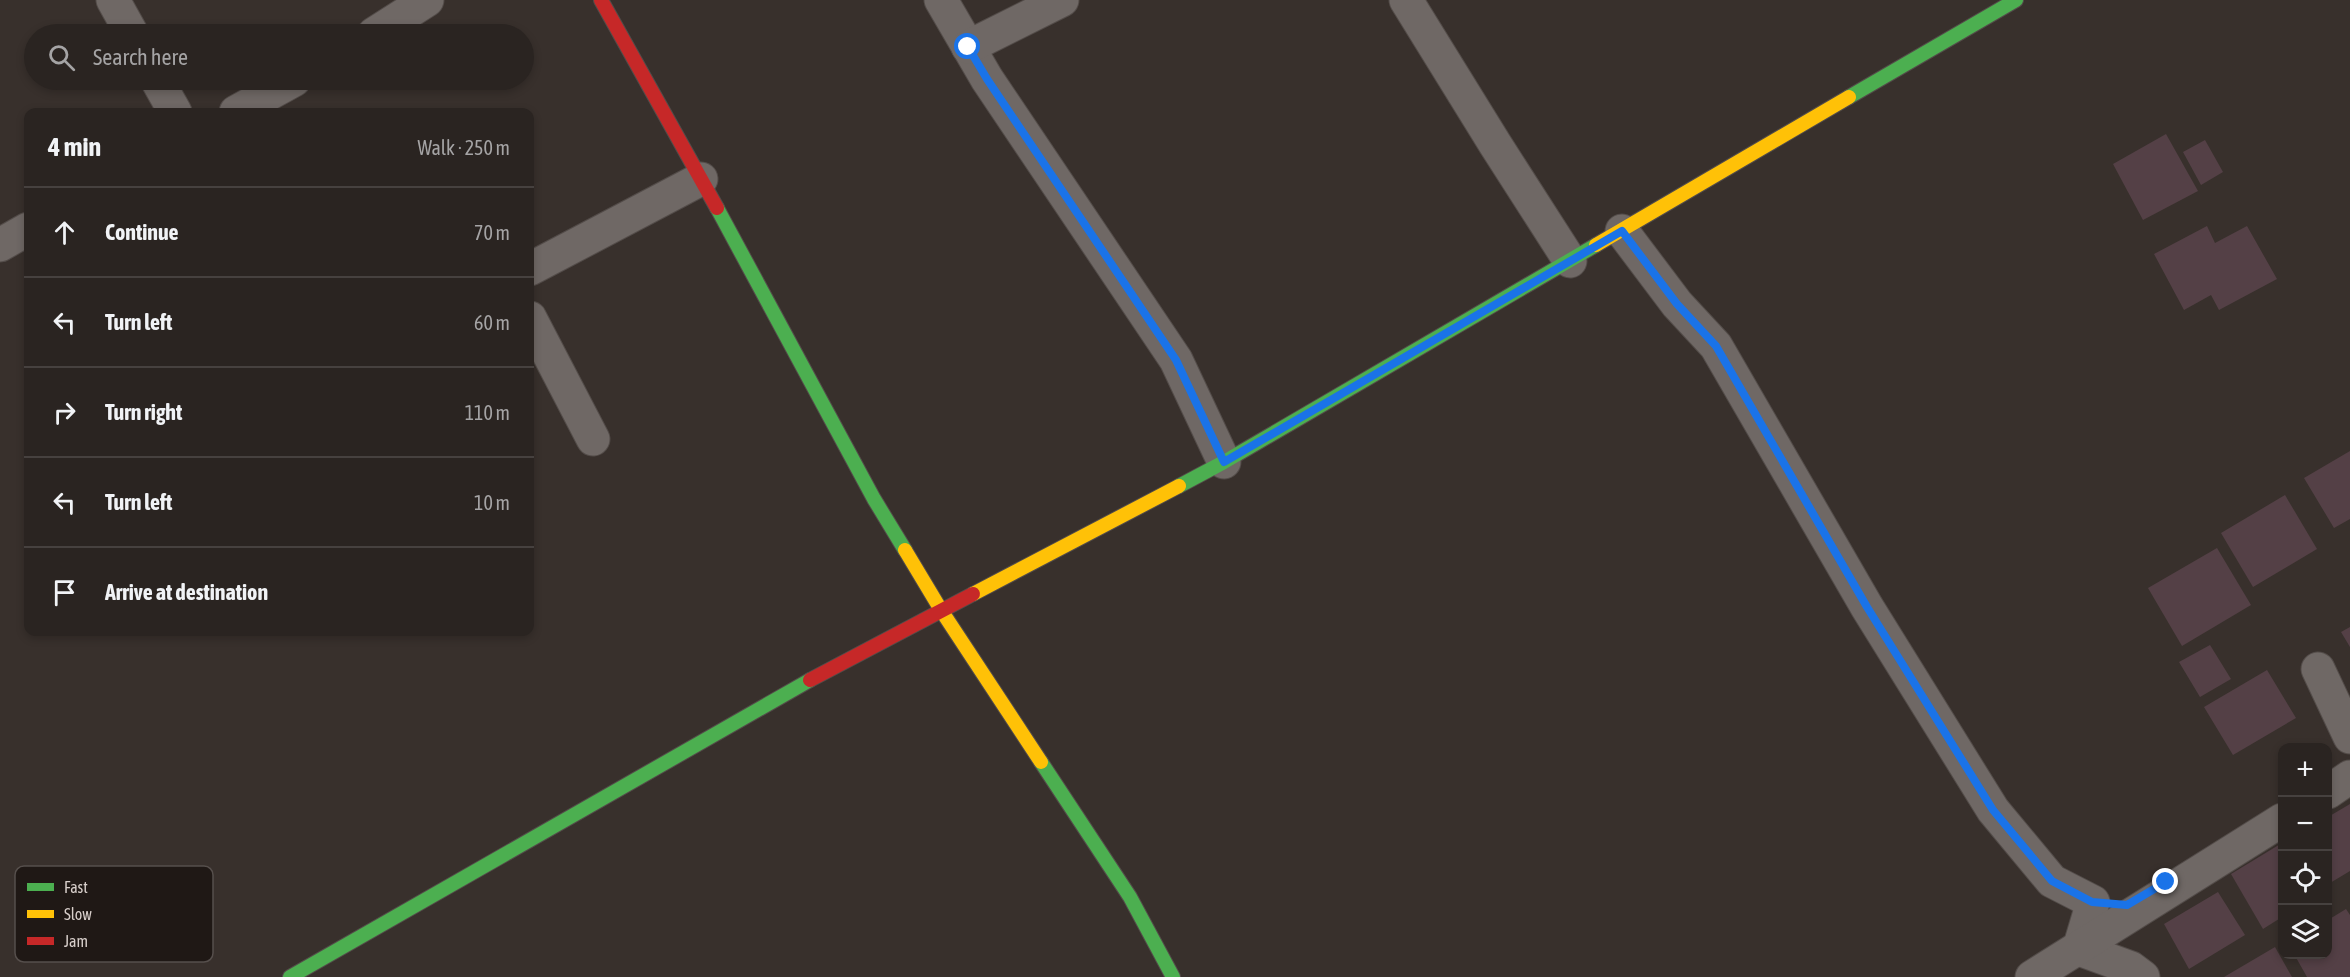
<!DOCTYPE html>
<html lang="en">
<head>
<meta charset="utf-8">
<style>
  body { margin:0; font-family:"Asap Condensed",sans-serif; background:#36302e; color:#f1f3f6 }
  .controls { position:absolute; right:18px; bottom:18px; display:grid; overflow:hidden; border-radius:12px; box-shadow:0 3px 9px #0003 }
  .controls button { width:54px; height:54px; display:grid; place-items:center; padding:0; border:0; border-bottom:2px solid #46413f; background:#2a2421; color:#f1f3f6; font:30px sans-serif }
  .stop { position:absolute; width:18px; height:18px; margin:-14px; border:4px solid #1a73e8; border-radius:50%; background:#fff }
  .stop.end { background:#1a73e8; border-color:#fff; box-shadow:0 2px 6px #0008 }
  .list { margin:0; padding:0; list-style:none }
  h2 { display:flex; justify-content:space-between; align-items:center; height:78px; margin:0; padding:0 24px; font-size:26px }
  h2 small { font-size:20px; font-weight:400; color:#a5a4a5 }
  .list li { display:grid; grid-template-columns:39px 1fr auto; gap:18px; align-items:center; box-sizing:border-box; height:90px; padding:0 24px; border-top:2px solid #46413f }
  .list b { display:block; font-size:22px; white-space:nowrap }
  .list em { font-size:20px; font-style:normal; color:#a5a4a5 }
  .icon { flex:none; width:33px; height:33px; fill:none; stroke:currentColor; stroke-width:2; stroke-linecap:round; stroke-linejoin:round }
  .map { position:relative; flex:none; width:2350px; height:977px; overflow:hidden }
  .search { position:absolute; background:#2a2421; box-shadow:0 3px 9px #0003; left:24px; top:24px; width:510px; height:66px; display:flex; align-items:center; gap:15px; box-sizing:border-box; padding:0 21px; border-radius:33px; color:#a5a4a5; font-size:22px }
  .panel { position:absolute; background:#2a2421; box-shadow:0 3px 9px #0003; left:24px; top:108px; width:510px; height:528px; border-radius:12px }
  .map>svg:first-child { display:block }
  .building { fill:#544046 }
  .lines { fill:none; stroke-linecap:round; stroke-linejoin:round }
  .street-casing { stroke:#534c49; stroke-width:35 }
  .fast-casing { stroke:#534c49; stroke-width:16 }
  .slow-casing { stroke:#534c49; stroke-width:16 }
  .jam-casing { stroke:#534c49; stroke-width:16 }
  .street { stroke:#6f6865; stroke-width:33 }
  .fast { stroke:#4caf50; stroke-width:14 }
  .slow { stroke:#ffc107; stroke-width:14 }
  .jam { stroke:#c62828; stroke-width:14 }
  .route { stroke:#1a73e8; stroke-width:8 }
  .key { fill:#1f1815; stroke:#564f4c; stroke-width:1.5 }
  .key-label { font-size:16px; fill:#d8cfcb }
</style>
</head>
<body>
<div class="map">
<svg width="2350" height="977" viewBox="0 0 2350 977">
  <rect width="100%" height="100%" fill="#38302c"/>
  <g class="building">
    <polygon points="2166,134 2198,191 2143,220 2113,164"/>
    <polygon points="2205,140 2223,172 2201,185 2183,152"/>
    <polygon points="2207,226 2215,243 2247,226 2277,279 2219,310 2211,295 2184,310 2154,254"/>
    <polygon points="2350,451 2350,519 2334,528 2304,478"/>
    <polygon points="2285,495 2317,549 2253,587 2221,533"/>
    <polygon points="2217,548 2251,605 2182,646 2148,588"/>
    <polygon points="2350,627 2350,647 2341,632"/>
    <polygon points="2210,645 2231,679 2200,697 2179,662"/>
    <polygon points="2267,670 2296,718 2233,755 2204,707"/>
    <polygon points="2350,804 2350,871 2330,883 2328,878 2328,817"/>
    <polygon points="2282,843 2282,917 2263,929 2231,874"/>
    <polygon points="2218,892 2245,935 2189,969 2164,924"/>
    <polygon points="2346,909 2350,915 2350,977 2307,977 2294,954 2328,954 2328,920"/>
    <polygon points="2275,947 2292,977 2224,977"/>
  </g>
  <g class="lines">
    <g class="street-casing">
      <g id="street">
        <polyline points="113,0 132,34"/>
        <polyline points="941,0 987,79 1176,360 1224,462"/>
        <polyline points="1406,0 1495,144 1570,261"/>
        <polyline points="374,34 427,0"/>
        <polyline points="968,47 1062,0"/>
        <polyline points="157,80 175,112"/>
        <polyline points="236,112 294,80"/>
        <polyline points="1622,231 1677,304 1716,346 1867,607 1993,810 2052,881 2093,902 2079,949 2131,968 2143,977"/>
        <polyline points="0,245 28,229"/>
        <polyline points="530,269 701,179"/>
        <polyline points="530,318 593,439"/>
        <polyline points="2318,669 2350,737"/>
        <polyline points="2328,792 2350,777"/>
        <polyline points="2032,977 2282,820"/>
      </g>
    </g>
    <g class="fast-casing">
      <g id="fast">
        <polyline points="1849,97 2016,0"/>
        <polyline points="717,208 874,499 905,550"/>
        <polyline points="1179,486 1224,462 1596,245"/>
        <polyline points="1041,762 1130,897 1173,977"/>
        <polyline points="290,977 810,680"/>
      </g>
    </g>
    <g class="slow-casing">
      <g id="slow">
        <polyline points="1596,245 1849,97"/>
        <polyline points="905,550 941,610 1041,762"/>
        <polyline points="973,594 1179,486"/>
      </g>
    </g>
    <g class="jam-casing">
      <g id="jam">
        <polyline points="601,0 717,208"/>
        <polyline points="810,680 973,594"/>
      </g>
    </g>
    <use href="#street" class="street"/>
    <use href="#fast" class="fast"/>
    <use href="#slow" class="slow"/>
    <use href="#jam" class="jam"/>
  </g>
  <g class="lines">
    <polyline class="route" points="968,47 987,79 1176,360 1224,462 1622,231 1677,304 1716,346 1867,607 1993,810 2052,881 2092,902 2127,905 2166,882"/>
  </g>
  <rect x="15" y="866" width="198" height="96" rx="9" class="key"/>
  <rect x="27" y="883" width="27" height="8" fill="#4caf50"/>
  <rect x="27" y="910" width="27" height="8" fill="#ffc107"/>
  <rect x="27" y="937" width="27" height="8" fill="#c62828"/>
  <g class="key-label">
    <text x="64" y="893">Fast</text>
    <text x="64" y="920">Slow</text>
    <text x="64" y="947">Jam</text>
  </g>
</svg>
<div class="controls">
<button>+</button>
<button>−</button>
<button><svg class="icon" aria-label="locate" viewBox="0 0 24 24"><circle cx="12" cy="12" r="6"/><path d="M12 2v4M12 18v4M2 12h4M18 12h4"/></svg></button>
<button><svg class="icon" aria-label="layers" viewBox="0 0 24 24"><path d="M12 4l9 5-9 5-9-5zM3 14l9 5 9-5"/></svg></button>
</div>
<div class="stop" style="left:968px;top:47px"></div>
<div class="stop end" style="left:2166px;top:882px"></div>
<div class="search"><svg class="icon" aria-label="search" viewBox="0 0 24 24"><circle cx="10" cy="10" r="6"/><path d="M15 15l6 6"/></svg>Search here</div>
<section class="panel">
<h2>4 min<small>Walk · 250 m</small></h2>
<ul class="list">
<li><svg class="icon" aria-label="ahead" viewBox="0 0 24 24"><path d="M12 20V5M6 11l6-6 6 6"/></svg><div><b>Continue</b></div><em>70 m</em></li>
<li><svg class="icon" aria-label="left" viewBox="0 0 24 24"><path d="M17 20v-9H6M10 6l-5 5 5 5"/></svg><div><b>Turn left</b></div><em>60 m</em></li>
<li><svg class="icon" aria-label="right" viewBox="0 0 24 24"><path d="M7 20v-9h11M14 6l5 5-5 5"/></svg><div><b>Turn right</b></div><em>110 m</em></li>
<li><svg class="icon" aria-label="left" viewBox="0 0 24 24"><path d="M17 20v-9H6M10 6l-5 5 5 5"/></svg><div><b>Turn left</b></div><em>10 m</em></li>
<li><svg class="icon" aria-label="arrive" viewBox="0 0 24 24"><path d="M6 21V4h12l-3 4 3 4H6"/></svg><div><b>Arrive at destination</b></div></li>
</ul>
</section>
</div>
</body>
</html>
